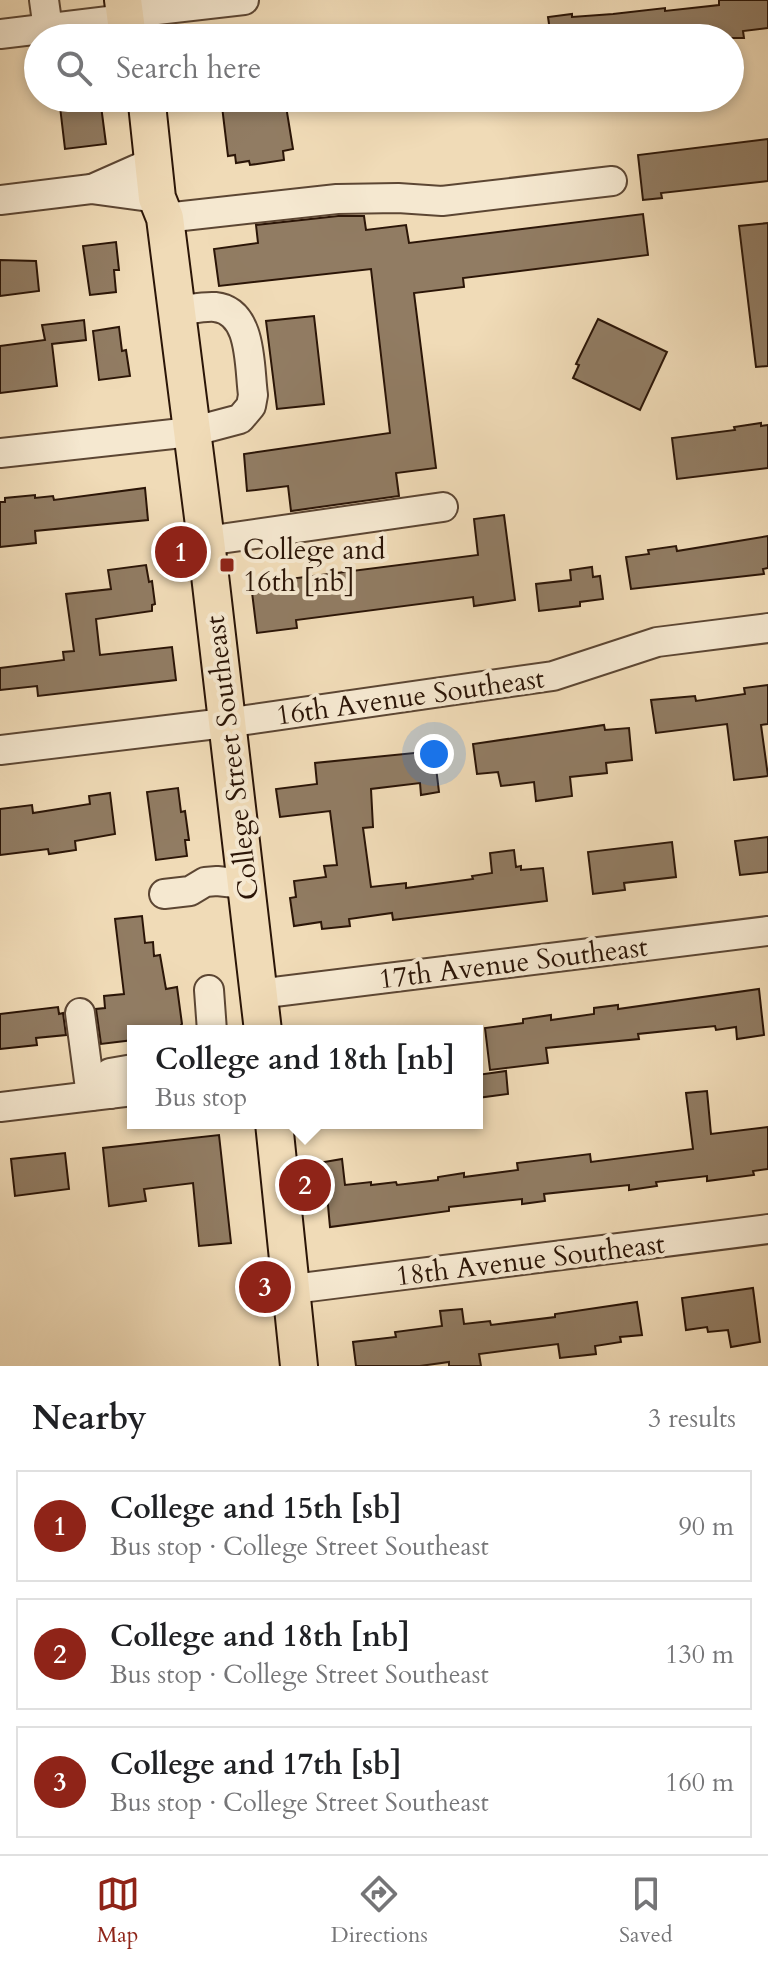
<!DOCTYPE html>
<html lang="en">
<head>
<meta charset="utf-8">
<style>
  body { margin:0; font-family:Cardo,serif; background:#f6f6f6; color:#202124 }
  .you { position:absolute; left:434px; top:754px; width:28px; height:28px; margin:-20px; border:6px solid #fff; border-radius:50%; background:#1a73e8; box-shadow:0 0 0 12px #1a73e833 }
  .badge { display:grid; place-items:center; width:52px; height:52px; border-radius:50%; background:#8f2418; color:#fff; font-size:26px; font-weight:700 }
  .pin { position:absolute; translate:-50% -50%; border:4px solid #fff; box-shadow:0 2px 8px #0006 }
  .popup { position:absolute; left:127px; top:1025px; width:356px; height:104px; box-sizing:border-box; display:grid; place-content:center; border-radius:0px; background:#fff; filter:drop-shadow(0 2px 6px #0005); font-size:26px; white-space:nowrap; color:#757577 }
  .popup b { font-size:30px; color:#202124 }
  .popup::after { content:''; position:absolute; left:50%; top:100%; margin-left:-16px; border:16px solid transparent; border-top-color:#fff }
  .list { margin:0; padding:0; list-style:none }
  h2 { display:flex; justify-content:space-between; align-items:center; height:104px; margin:0; padding:0 32px; font-size:34px }
  h2 small { font-size:26px; font-weight:400; color:#757577 }
  .list li { display:grid; grid-template-columns:52px 1fr auto; gap:24px; align-items:center; box-sizing:border-box; height:112px; margin:0 16px 16px; padding:0 16px; border:2px solid #e0e0e0; border-radius:0px }
  .list b { display:block; font-size:30px; white-space:nowrap }
  .list p { margin:0; font-size:26px; white-space:nowrap; color:#757577 }
  .list em { font-size:26px; font-style:normal; color:#757577 }
  .icon { flex:none; width:44px; height:44px; fill:none; stroke:currentColor; stroke-width:2; stroke-linecap:round; stroke-linejoin:round }
  .map { position:relative; flex:none; width:768px; height:1366px; overflow:hidden }
  .search { position:absolute; background:#fff; box-shadow:0 4px 12px #0003; left:24px; right:24px; top:24px; height:88px; display:flex; align-items:center; gap:20px; box-sizing:border-box; padding:0 28px; border-radius:44px; color:#757577; font-size:30px }
  .sheet { height:488px; background:#fff }
  nav { display:flex; justify-content:space-around; align-items:center; box-sizing:border-box; height:112px; border-top:2px solid #e0e0e0; background:#fff; font-size:22px; color:#757577 }
  nav a { display:grid; justify-items:center; gap:4px }
  nav .on { color:#8f2418 }
  .map>svg:first-child { display:block }
  .building { fill:#917c63; stroke:#2b1507; stroke-width:2 }
  .lines { fill:none; stroke-linecap:round; stroke-linejoin:round }
  .minor-casing { stroke:#5c4633; stroke-width:32 }
  .major-casing { stroke:#2b1507; stroke-width:40 }
  .minor { stroke:#f5e8d0; stroke-width:28 }
  .major { stroke:#f0dbb7; stroke-width:36 }
  .poi-dot { fill:#8f2418; stroke:#f5e8d0; stroke-width:3 }
  .labels { text-anchor:middle; stroke-width:8; stroke-linejoin:round; paint-order:stroke }
  .poi-label { font-size:28px; fill:#2b1507; stroke:#f5e8d0; text-anchor:start }
  .street-label { font-size:28px; fill:#2b1507; stroke:#f5e8d0 }
</style>
</head>
<body>
<div class="map">
<svg width="768" height="1366" viewBox="0 0 768 1366">
  <rect width="100%" height="100%" fill="#f0dbb7"/>
  <filter id="stains"><feTurbulence type="fractalNoise" baseFrequency=".0025" numOctaves="4"/><feColorMatrix values="0 0 0 0 .2 0 0 0 0 .09 0 0 0 0 .02 0 0 0 .5 -.17"/></filter>
  <radialGradient id="worn" r=".72"><stop offset=".6" stop-color="#630" stop-opacity="0"/><stop offset="1" stop-color="#630" stop-opacity=".3"/></radialGradient>
  <g class="building">
    <polygon points="719,0 768,0 768,28 743,31 744,38 551,38 548,17 572,14 572,17 613,14 665,8 665,11 719,5"/>
    <polygon points="59,98 100,98 106,144 65,149"/>
    <polygon points="221,98 247,98 249,111 286,106 293,149 283,151 284,160 250,165 249,161 236,163 235,155 228,156"/>
    <polygon points="768,139 768,181 661,193 662,198 643,200 638,155"/>
    <polygon points="643,214 648,255 463,278 464,287 414,293 436,468 396,473 399,496 291,511 288,486 247,491 244,454 390,433 371,269 219,286 214,249 258,243 256,225 338,216 364,216 366,230 406,225 409,243"/>
    <polygon points="768,223 768,366 756,367 739,226"/>
    <polygon points="116,242 119,270 114,270 116,292 90,295 83,246"/>
    <polygon points="0,260 36,261 39,291 0,296"/>
    <polygon points="314,316 324,404 277,409 266,321"/>
    <polygon points="598,319 667,352 640,410 573,378 579,365 576,364"/>
    <polygon points="84,320 86,340 52,344 57,386 0,393 0,346 45,340 42,325"/>
    <polygon points="119,327 122,351 126,350 130,376 99,380 93,331"/>
    <polygon points="761,423 761,426 768,425 768,468 677,479 672,438 735,430 734,427"/>
    <polygon points="145,488 148,520 35,531 36,543 0,547 0,502 5,502 5,498 35,495 35,498 53,496 54,500"/>
    <polygon points="504,515 515,600 474,606 473,597 296,620 297,628 257,633 251,584 478,555 474,519"/>
    <polygon points="768,536 768,568 763,569 764,574 631,589 626,557 649,554 648,550 676,546 677,551"/>
    <polygon points="146,565 149,582 152,581 155,604 152,605 152,611 96,619 100,655 172,647 176,680 38,696 37,686 0,690 0,668 64,660 63,652 74,651 66,594 111,589 108,570"/>
    <polygon points="592,567 593,577 600,576 603,599 580,602 580,606 539,611 536,584 571,580 570,570"/>
    <polygon points="768,685 768,724 761,725 768,776 734,780 727,724 656,733 651,700 695,696 696,701 745,694 744,688"/>
    <polygon points="604,725 605,730 629,728 632,760 606,763 607,773 570,777 572,796 536,801 534,782 501,786 498,772 477,774 473,744"/>
    <polygon points="434,751 439,792 421,795 420,783 371,789 373,827 363,828 371,887 406,883 406,888 473,879 472,876 492,873 490,853 514,850 516,867 521,866 521,870 543,868 547,901 393,920 392,913 349,919 350,926 322,929 321,922 294,926 290,898 296,897 294,881 326,877 324,866 337,865 330,811 280,817 276,789 317,784 315,763"/>
    <polygon points="178,788 181,812 185,811 189,840 185,840 187,856 156,860 147,792"/>
    <polygon points="110,793 115,834 75,841 76,850 49,854 48,849 0,855 0,809 32,805 33,813 90,804 89,796"/>
    <polygon points="768,837 768,872 740,875 735,841"/>
    <polygon points="672,842 676,877 624,883 625,890 593,894 588,852"/>
    <polygon points="142,916 145,943 153,942 154,956 160,955 166,989 177,987 182,1024 176,1031 133,1031 133,1040 101,1044 96,1009 105,1008 104,996 124,994 115,919"/>
    <polygon points="759,989 764,1035 737,1039 736,1027 716,1030 715,1026 638,1034 639,1039 546,1048 548,1063 490,1070 485,1028 523,1023 523,1019 551,1015 551,1020 594,1014 594,1008 618,1005 618,1009"/>
    <polygon points="58,1007 59,1014 63,1013 66,1035 36,1038 37,1045 0,1049 0,1014"/>
    <polygon points="506,1071 508,1094 477,1098 477,1075"/>
    <polygon points="707,1091 711,1134 768,1127 768,1169 753,1171 754,1175 707,1181 707,1176 656,1182 657,1186 629,1190 629,1185 544,1194 545,1201 522,1204 522,1199 449,1207 449,1211 330,1227 324,1162 342,1159 345,1185 371,1182 371,1185 396,1182 397,1185 438,1180 438,1177 464,1173 464,1177 518,1170 517,1163 590,1154 591,1162 693,1149 686,1093"/>
    <polygon points="219,1135 231,1243 199,1246 193,1183 144,1189 146,1201 109,1206 103,1148"/>
    <polygon points="65,1153 69,1189 15,1196 11,1159"/>
    <polygon points="753,1288 760,1342 731,1347 728,1330 708,1332 707,1327 686,1330 682,1298"/>
    <polygon points="637,1302 642,1335 620,1337 621,1342 595,1346 596,1354 560,1358 558,1344 479,1354 481,1366 449,1366 449,1362 420,1366 356,1366 353,1342 396,1337 395,1332 442,1326 440,1311 462,1309 464,1324 490,1321 491,1325 555,1317 555,1314"/>
  </g>
  <g class="lines">
    <g class="minor-casing">
      <g id="minor">
        <polyline points="44,0 48,29"/>
        <polyline points="148,11 244,0"/>
        <polyline points="0,34 125,19"/>
        <polyline points="92,189 153,162"/>
        <polyline points="0,200 91,189 157,198"/>
        <polyline points="165,218 337,199 398,198 442,201 612,181"/>
        <path d="M0,453L191,432L240,419L251,406L253,395C249,367 253,311 215,307C203,306 188,310 176,311"/>
        <polyline points="206,541 443,507"/>
        <polyline points="0,750 225,723 553,676 657,642 768,628"/>
        <polyline points="164,894 190,891 205,882 217,881 245,884"/>
        <polyline points="209,990 212,1031"/>
        <polyline points="258,994 768,931"/>
        <polyline points="80,1013 91,1096"/>
        <polyline points="110,1094 110,1073 133,1069"/>
        <polyline points="0,1107 133,1091"/>
        <polyline points="293,1289 768,1229"/>
      </g>
    </g>
    <g class="major-casing">
      <g id="major">
        <polyline points="123,0 128,38"/>
        <polyline points="148,98 147,104 157,198 165,218 206,541 263,1031"/>
        <polyline points="274,1123 299,1366"/>
      </g>
    </g>
    <use href="#minor" class="minor"/>
    <use href="#major" class="major"/>
  </g>
  <rect class="poi-dot" x="219" y="557" width="16" height="16" rx="4"/>
  <g class="labels">
    <g class="poi-label">
      <text x="243" y="559">College and<tspan x="243" dy="32">16th [nb]</tspan></text>
    </g>
    <g class="street-label">
      <text transform="translate(410 696) rotate(-8)" y="10">16th Avenue Southeast</text>
      <text transform="translate(231 758) rotate(-97)" y="10">College Street Southeast</text>
      <text transform="translate(513 962) rotate(-7)" y="10">17th Avenue Southeast</text>
      <text transform="translate(530 1259) rotate(-7)" y="10">18th Avenue Southeast</text>
    </g>
  </g>
  <rect width="100%" height="100%" filter="url(#stains)"/>
  <rect width="100%" height="100%" fill="url(#worn)"/>
</svg>
<div class="you"></div>
<div class="pin badge" style="left:181px;top:552px">1</div>
<div class="pin badge" style="left:305px;top:1185px">2</div>
<div class="popup"><b>College and 18th [nb]</b>Bus stop</div>
<div class="pin badge" style="left:265px;top:1287px">3</div>
<div class="search"><svg class="icon" aria-label="search" viewBox="0 0 24 24"><circle cx="10" cy="10" r="6"/><path d="M15 15l6 6"/></svg>Search here</div>
</div>
<section class="sheet">
<h2>Nearby<small>3 results</small></h2>
<ul class="list">
<li><span class="badge">1</span><div><b>College and 15th [sb]</b><p>Bus stop · College Street Southeast</p></div><em>90 m</em></li>
<li><span class="badge">2</span><div><b>College and 18th [nb]</b><p>Bus stop · College Street Southeast</p></div><em>130 m</em></li>
<li><span class="badge">3</span><div><b>College and 17th [sb]</b><p>Bus stop · College Street Southeast</p></div><em>160 m</em></li>
</ul>
</section>
<nav>
<a class="on"><svg class="icon" aria-label="map" viewBox="0 0 24 24"><path d="M3 6l6-2 6 2 6-2v14l-6 2-6-2-6 2zM9 4v14M15 6v14"/></svg>Map</a>
<a><svg class="icon" aria-label="directions" viewBox="0 0 24 24"><path d="M12 3l9 9-9 9-9-9zM9 14v-3h6M13 9l2 2-2 2"/></svg>Directions</a>
<a><svg class="icon" aria-label="saved" viewBox="0 0 24 24"><path d="M7 4h10v16l-5-4-5 4z"/></svg>Saved</a>
</nav>
</body>
</html>
